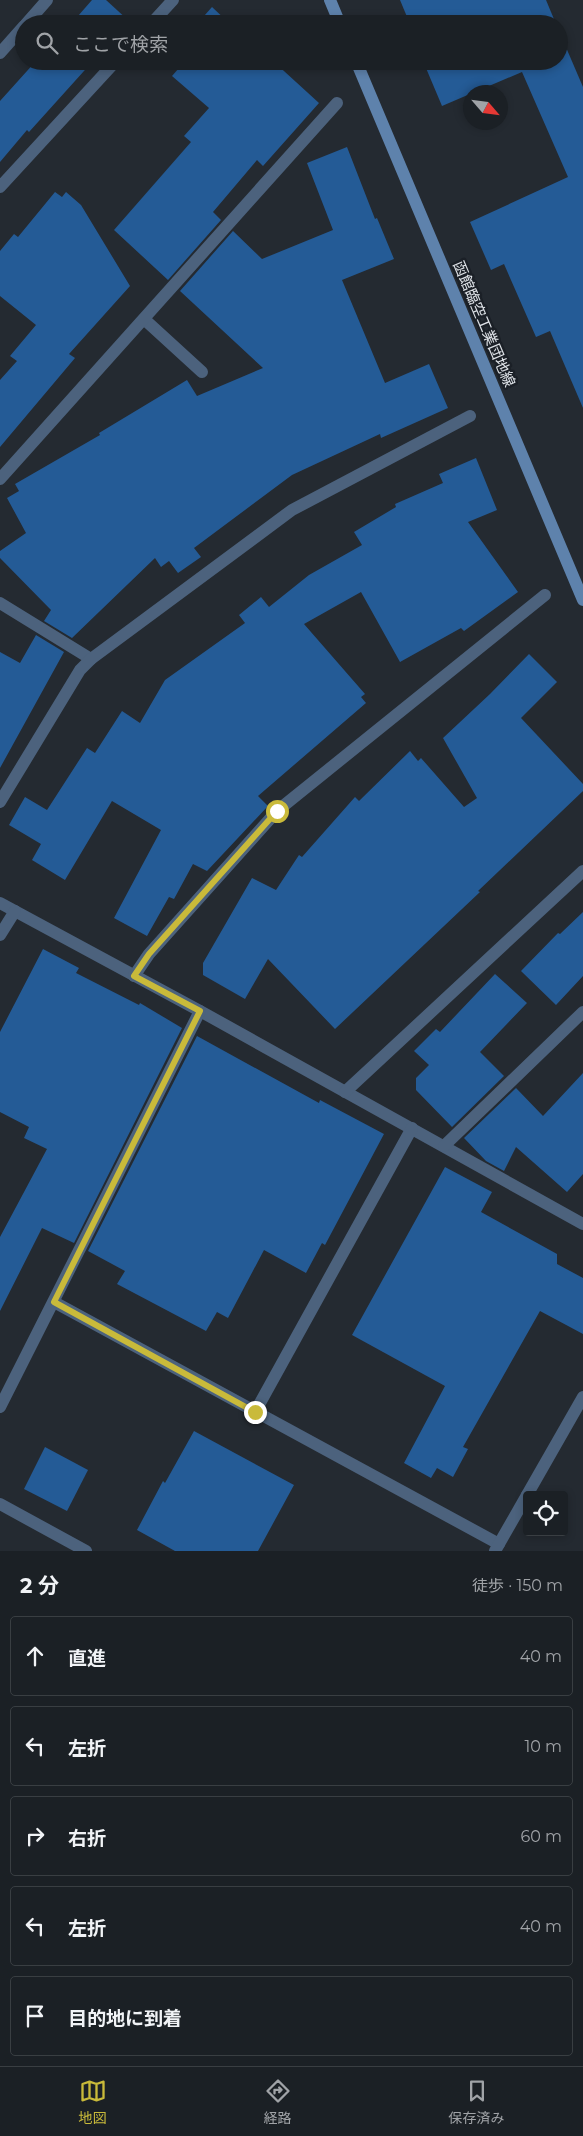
<!DOCTYPE html>
<html lang="ja">
<head>
<meta charset="utf-8">
<style>
  body { margin:0; font-family:Montserrat,"Noto Sans JP",sans-serif; background:#282d32; color:#f1f3f6 }
  .controls { position:absolute; right:15px; bottom:15px; display:grid; overflow:hidden; border-radius:5px; box-shadow:0 2px 8px #0003 }
  .controls button { width:45px; height:45px; display:grid; place-items:center; padding:0; border:0; border-bottom:1px solid #393e42; background:#1b2025; color:#f1f3f6; font:25px sans-serif }
  .compass { position:absolute; left:463px; top:85px; width:45px; height:45px; border-radius:50%; background:#1b2025; box-shadow:0 2px 8px #0003; rotate:118deg }
  .stop { position:absolute; width:15px; height:15px; margin:-11px; border:4px solid #c9ba3a; border-radius:50%; background:#fff }
  .stop.end { background:#c9ba3a; border-color:#fff; box-shadow:0 1px 5px #0008 }
  .list { margin:0; padding:0; list-style:none }
  h2 { display:flex; justify-content:space-between; align-items:center; height:65px; margin:0; padding:0 20px; font-size:21px }
  h2 small { font-size:16px; font-weight:400; color:#a0a3a7 }
  .list li { display:grid; grid-template-columns:32px 1fr auto; gap:15px; align-items:center; box-sizing:border-box; height:80px; margin:0 10px 10px; padding:0 10px; border:1px solid #393e42; border-radius:5px }
  .list b { display:block; font-size:19px; white-space:nowrap }
  .list em { font-size:16px; font-style:normal; color:#a0a3a7 }
  .icon { flex:none; width:28px; height:28px; fill:none; stroke:currentColor; stroke-width:2; stroke-linecap:round; stroke-linejoin:round }
  .map { position:relative; flex:none; width:583px; height:1551px; overflow:hidden }
  .search { position:absolute; background:#1b2025; box-shadow:0 2px 8px #0003; left:15px; right:15px; top:15px; height:55px; display:flex; align-items:center; gap:12px; box-sizing:border-box; padding:0 18px; border-radius:28px; color:#a0a3a7; font-size:19px }
  .sheet { height:515px; background:#1b2025 }
  nav { display:flex; justify-content:space-around; align-items:center; box-sizing:border-box; height:70px; border-top:1px solid #393e42; background:#1b2025; font-size:14px; color:#a0a3a7 }
  nav a { display:grid; justify-items:center; gap:2px }
  nav .on { color:#c9ba3a }
  .map>svg:first-child { display:block }
  .building { fill:#245b96 }
  .lines { fill:none; stroke-linecap:round; stroke-linejoin:round }
  .street { stroke:#4c627d; stroke-width:12 }
  .secondary { stroke:#5e82ac; stroke-width:12 }
  .route { stroke:#c9ba3a; stroke-width:6 }
  .labels { text-anchor:middle; stroke-width:5; stroke-linejoin:round; paint-order:stroke }
  .street-label { font-size:15px; fill:#e0e4e9; stroke:#1b2027 }
</style>
</head>
<body>
<div class="map">
<svg width="583" height="1551" viewBox="0 0 583 1551">
  <rect width="100%" height="100%" fill="#242a31"/>
  <g class="building">
    <polygon points="92,0 106,0 129,21 127,24 71,24"/>
    <polygon points="400,0 546,0 556,24 410,24"/>
    <polygon points="212,7 230,24 197,24"/>
    <polygon points="559,31 583,87 583,408 550,331 536,337 504,264 491,270 470,222 568,177 522,72 475,92 470,92 470,94 442,106 423,61 559,61"/>
    <polygon points="36,61 93,61 29,132 27,130 0,162 0,101"/>
    <polygon points="171,61 273,61 319,103 263,166 257,160 213,212 221,220 168,280 114,230 191,142 184,136 209,108 172,76 179,68"/>
    <polygon points="347,147 375,219 377,218 394,259 342,280 385,383 429,364 448,408 381,438 380,434 292,475 194,548 201,557 178,573 169,561 161,567 155,558 72,638 44,621 51,610 0,558 0,551 26,533 7,498 19,491 15,484 100,435 99,433 187,380 197,396 263,368 180,291 233,231 262,259 333,230 307,163"/>
    <polygon points="55,192 62,197 66,192 81,205 130,286 69,354 75,358 0,447 0,380 17,361 10,356 36,325 0,296 0,251 14,234 18,237"/>
    <polygon points="476,458 497,510 468,522 518,592 464,631 461,628 400,662 361,592 304,624 365,694 361,697 366,703 258,796 268,806 207,871 193,864 174,899 169,897 147,936 114,918 161,830 112,801 65,880 32,860 41,844 9,825 25,797 47,810 87,748 95,753 122,711 140,723 165,680 245,623 239,615 261,597 269,607 309,575 362,545 354,532 396,507 395,504 443,483 439,474"/>
    <polygon points="36,635 64,652 0,768 0,652 20,663"/>
    <polygon points="529,654 557,682 521,718 583,784 583,791 478,891 480,892 335,1029 268,959 245,999 203,975 203,963 252,878 276,890 299,855 302,857 355,797 359,801 410,751 418,761 421,758 464,807 477,798 443,738 490,694"/>
    <polygon points="583,912 583,976 556,1005 521,971 558,933 560,934"/>
    <polygon points="43,949 79,968 76,973 139,1005 140,1003 182,1028 74,1243 42,1228 0,1311 0,1237 47,1149 24,1138 29,1127 0,1112 0,1032"/>
    <polygon points="495,974 527,1003 480,1052 504,1076 452,1127 416,1090 416,1078 429,1065 414,1051 436,1029 440,1032"/>
    <polygon points="197,1036 319,1103 320,1100 384,1134 325,1245 322,1243 306,1273 264,1250 228,1318 217,1312 206,1331 117,1284 125,1271 88,1251"/>
    <polygon points="583,1073 583,1174 567,1192 516,1147 504,1171 486,1161 464,1138 516,1088 543,1116"/>
    <polygon points="445,1167 492,1192 481,1212 557,1254 557,1264 583,1278 583,1334 540,1311 463,1447 468,1449 453,1477 437,1468 431,1478 404,1463 445,1386 352,1335"/>
    <polygon points="194,1431 294,1485 258,1551 175,1551 137,1530 163,1481 165,1483"/>
    <polygon points="45,1447 88,1470 67,1511 24,1489"/>
  </g>
  <g class="lines">
    <g class="street">
      <polyline points="26,24 47,0"/>
      <polyline points="151,24 173,0"/>
      <polyline points="0,53 24,26"/>
      <polyline points="0,187 116,61"/>
      <polyline points="144,319 202,372"/>
      <polyline points="0,479 337,103"/>
      <polyline points="0,603 91,659"/>
      <polyline points="0,802 80,670 91,659 292,510 470,416"/>
      <polyline points="0,903 200,1011 583,1224"/>
      <polyline points="0,935 15,911"/>
      <polyline points="134,976 149,954 277,811 545,595"/>
      <polyline points="345,1092 583,871"/>
      <polyline points="444,1146 583,1012"/>
      <polyline points="54,1302 499,1544"/>
      <polyline points="0,1407 200,1011"/>
      <polyline points="255,1412 412,1128"/>
      <polyline points="527,1495 583,1397"/>
      <polyline points="0,1504 86,1551"/>
      <polyline points="495,1551 527,1495"/>
    </g>
    <g class="secondary">
      <polyline points="330,0 340,24"/>
      <polyline points="356,61 583,600"/>
    </g>
  </g>
  <g class="lines">
    <polyline class="route" points="255,1412 54,1302 200,1011 134,976 149,954 277,811"/>
  </g>
  <g class="labels">
    <g class="street-label">
      <text transform="translate(484 324) rotate(67)" y="5">函館臨空工業団地線</text>
    </g>
  </g>
</svg>
<div class="controls">
<button><svg class="icon" aria-label="locate" viewBox="0 0 24 24"><circle cx="12" cy="12" r="6"/><path d="M12 2v4M12 18v4M2 12h4M18 12h4"/></svg></button>
</div>
<svg class="compass" viewBox="-18 -18 36 36"><path d="M0-13l5 13h-10z" fill="#e53935"/><path d="M0 13l5-13h-10z" fill="#a0a3a7"/></svg>
<div class="stop" style="left:277px;top:811px"></div>
<div class="stop end" style="left:255px;top:1412px"></div>
<div class="search"><svg class="icon" aria-label="search" viewBox="0 0 24 24"><circle cx="10" cy="10" r="6"/><path d="M15 15l6 6"/></svg>ここで検索</div>
</div>
<section class="sheet">
<h2>2 分<small>徒歩 · 150 m</small></h2>
<ul class="list">
<li><svg class="icon" aria-label="ahead" viewBox="0 0 24 24"><path d="M12 20V5M6 11l6-6 6 6"/></svg><div><b>直進</b></div><em>40 m</em></li>
<li><svg class="icon" aria-label="left" viewBox="0 0 24 24"><path d="M17 20v-9H6M10 6l-5 5 5 5"/></svg><div><b>左折</b></div><em>10 m</em></li>
<li><svg class="icon" aria-label="right" viewBox="0 0 24 24"><path d="M7 20v-9h11M14 6l5 5-5 5"/></svg><div><b>右折</b></div><em>60 m</em></li>
<li><svg class="icon" aria-label="left" viewBox="0 0 24 24"><path d="M17 20v-9H6M10 6l-5 5 5 5"/></svg><div><b>左折</b></div><em>40 m</em></li>
<li><svg class="icon" aria-label="arrive" viewBox="0 0 24 24"><path d="M6 21V4h12l-3 4 3 4H6"/></svg><div><b>目的地に到着</b></div></li>
</ul>
</section>
<nav>
<a class="on"><svg class="icon" aria-label="map" viewBox="0 0 24 24"><path d="M3 6l6-2 6 2 6-2v14l-6 2-6-2-6 2zM9 4v14M15 6v14"/></svg>地図</a>
<a><svg class="icon" aria-label="directions" viewBox="0 0 24 24"><path d="M12 3l9 9-9 9-9-9zM9 14v-3h6M13 9l2 2-2 2"/></svg>経路</a>
<a><svg class="icon" aria-label="saved" viewBox="0 0 24 24"><path d="M7 4h10v16l-5-4-5 4z"/></svg>保存済み</a>
</nav>
</body>
</html>
